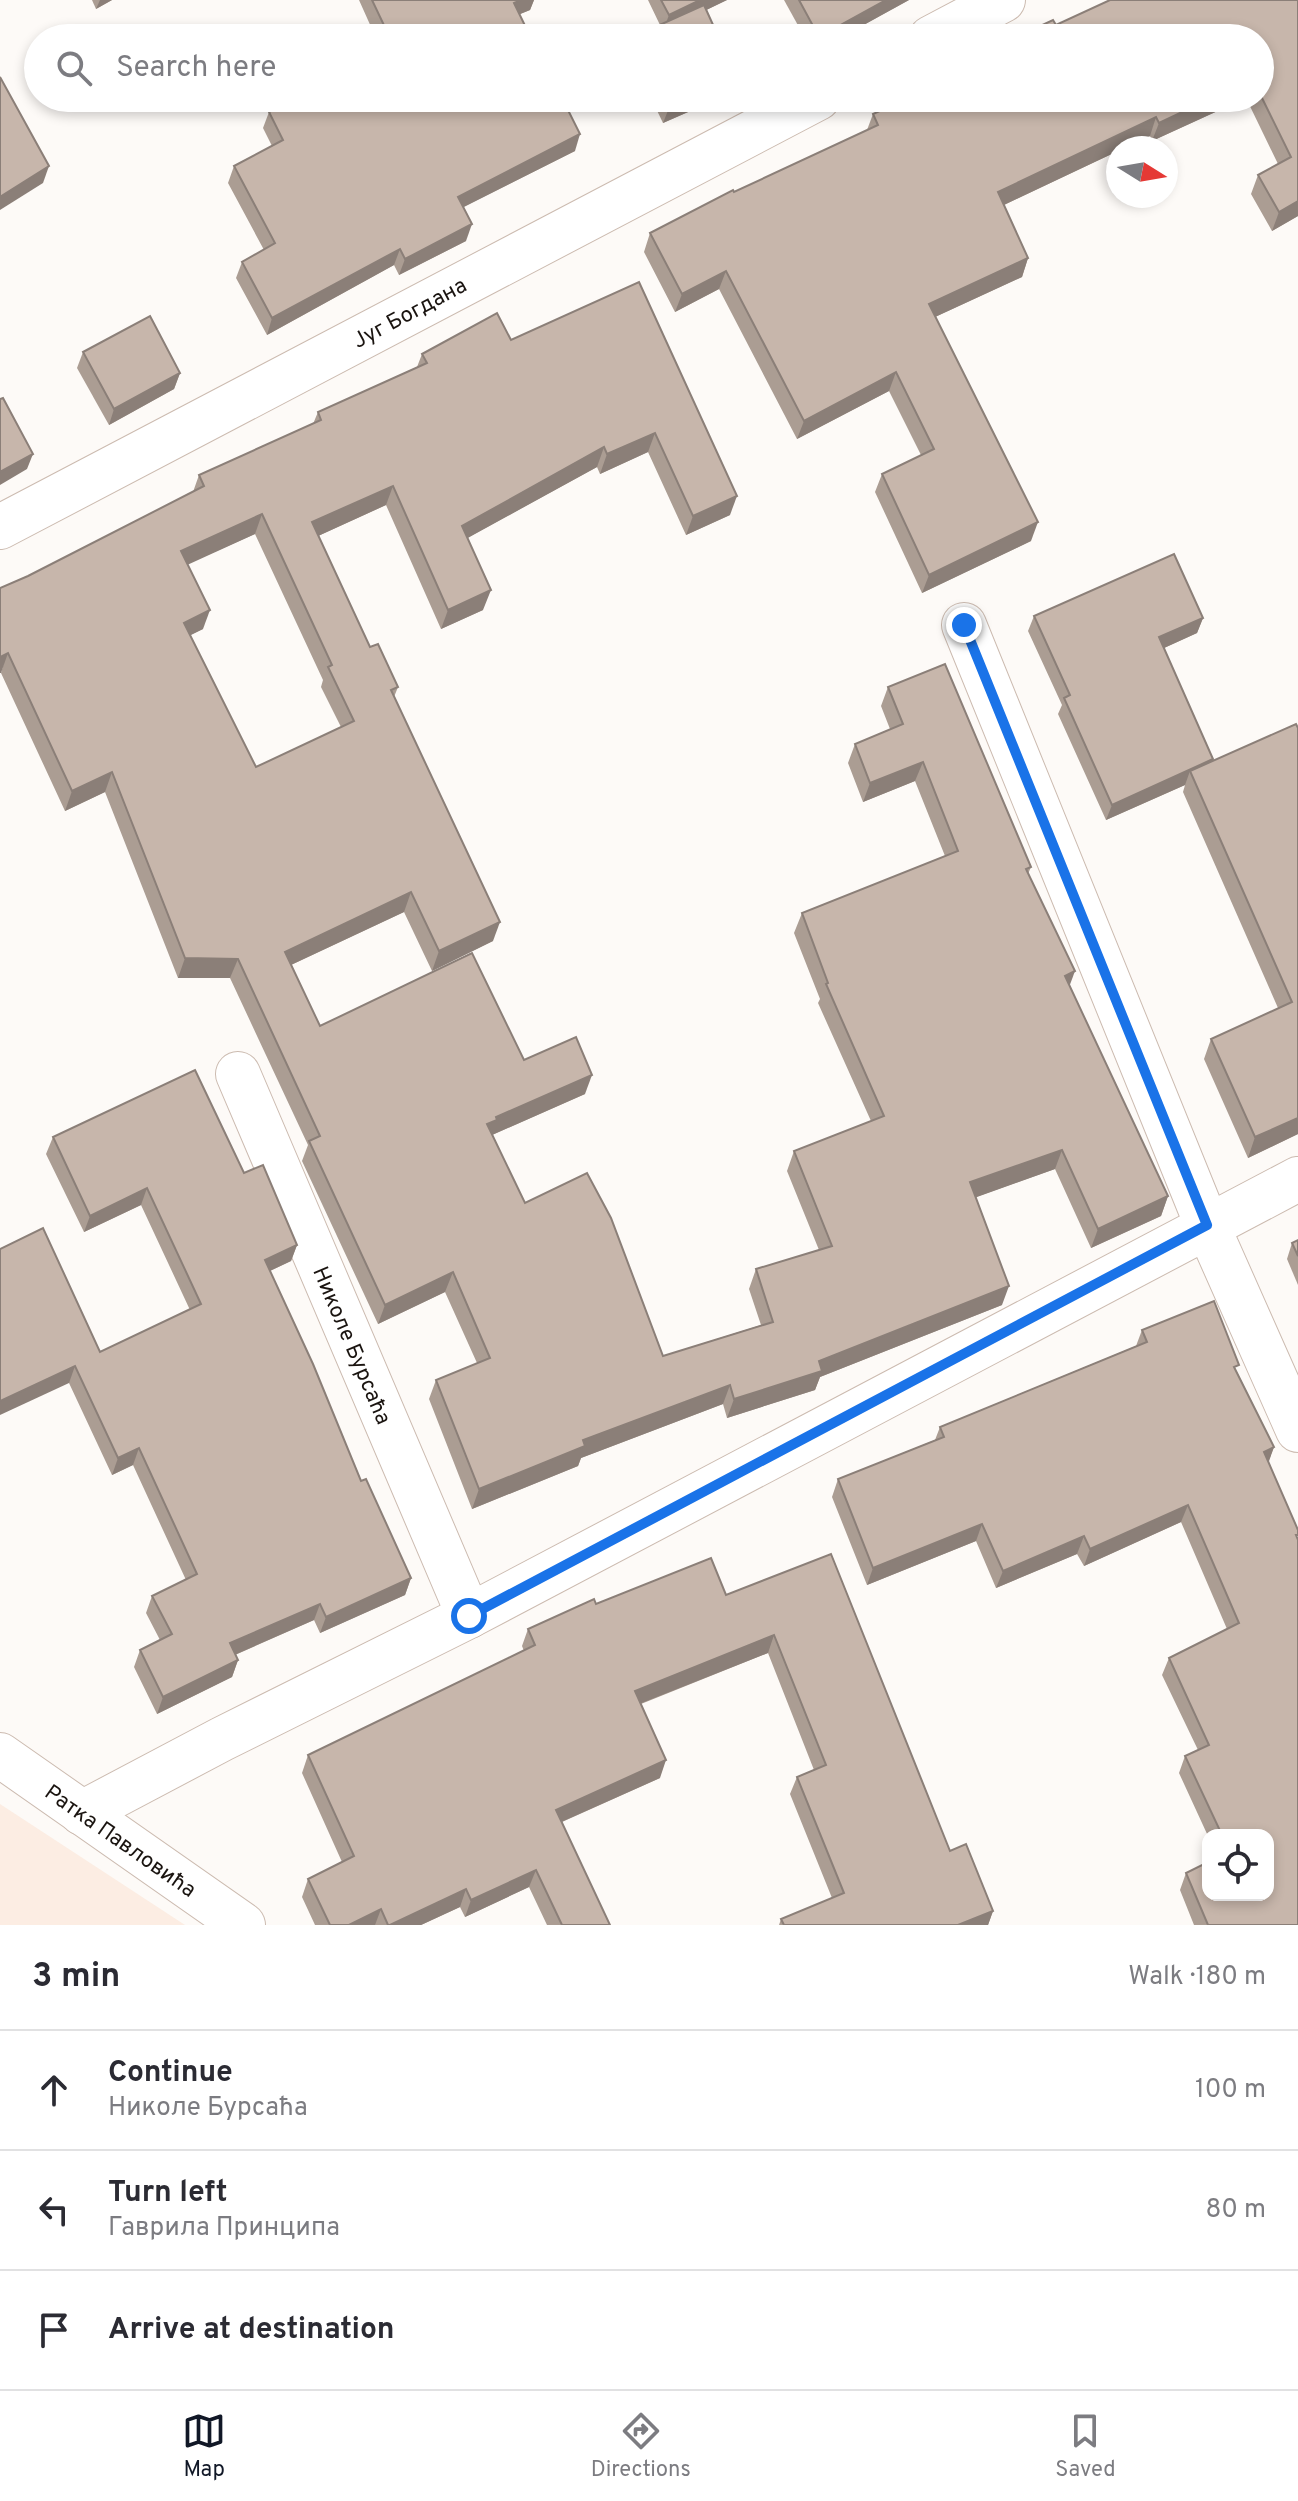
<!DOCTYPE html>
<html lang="en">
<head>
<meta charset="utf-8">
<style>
  body { margin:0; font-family:Overpass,sans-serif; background:#f2f2f3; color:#2b2b33 }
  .controls { position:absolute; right:24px; bottom:24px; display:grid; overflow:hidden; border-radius:16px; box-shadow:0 4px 12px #0003 }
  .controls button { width:72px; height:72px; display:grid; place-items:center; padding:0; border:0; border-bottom:2px solid #e1e1e2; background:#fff; color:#2b2b33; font:40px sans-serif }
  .compass { position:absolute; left:1106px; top:136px; width:72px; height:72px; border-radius:50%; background:#fff; box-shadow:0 4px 12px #0003; rotate:101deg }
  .stop { position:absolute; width:24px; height:24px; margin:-18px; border:6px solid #1a73e8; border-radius:50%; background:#fff }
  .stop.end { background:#1a73e8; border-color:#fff; box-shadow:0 2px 8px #0008 }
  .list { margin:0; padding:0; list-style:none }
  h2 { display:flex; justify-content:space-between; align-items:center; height:104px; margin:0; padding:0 32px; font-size:34px }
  h2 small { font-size:26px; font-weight:400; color:#7c7c81 }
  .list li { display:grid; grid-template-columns:52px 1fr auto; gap:24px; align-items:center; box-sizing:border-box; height:120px; padding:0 32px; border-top:2px solid #e1e1e2 }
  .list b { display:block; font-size:30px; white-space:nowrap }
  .list p { margin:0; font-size:26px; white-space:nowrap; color:#7c7c81 }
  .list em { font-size:26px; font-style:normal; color:#7c7c81 }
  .icon { flex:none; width:44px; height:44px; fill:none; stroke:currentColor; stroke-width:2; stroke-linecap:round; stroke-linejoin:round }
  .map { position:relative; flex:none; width:1298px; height:1925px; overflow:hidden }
  .search { position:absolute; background:#fff; box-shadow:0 4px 12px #0003; left:24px; right:24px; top:24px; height:88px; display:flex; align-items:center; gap:20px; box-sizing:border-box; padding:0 28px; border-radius:44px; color:#7c7c81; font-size:30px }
  .sheet { height:464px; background:#fff }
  nav { display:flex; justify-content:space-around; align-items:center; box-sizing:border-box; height:112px; border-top:2px solid #e1e1e2; background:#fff; font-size:22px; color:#7c7c81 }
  nav a { display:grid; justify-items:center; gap:4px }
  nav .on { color:#111827 }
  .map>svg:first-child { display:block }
  .built { fill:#fcede3 }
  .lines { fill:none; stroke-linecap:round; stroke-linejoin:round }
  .minor-casing { stroke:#ccbbb0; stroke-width:46 }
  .minor { stroke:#fff; stroke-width:44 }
  .wall { fill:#ab9d93; fill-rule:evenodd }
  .shaded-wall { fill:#8b7f78 }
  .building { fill:#c7b6ab; stroke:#8b7f78; stroke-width:2; fill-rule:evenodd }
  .route { stroke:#1a73e8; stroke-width:10 }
  .labels { text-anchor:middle; stroke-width:8; stroke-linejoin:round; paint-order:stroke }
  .street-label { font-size:22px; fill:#1a1410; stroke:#fff }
</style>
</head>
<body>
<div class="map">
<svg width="1298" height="1925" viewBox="0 0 1298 1925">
  <rect width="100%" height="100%" fill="#fdfaf7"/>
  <polygon class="built" points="0,1804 185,1925 0,1925"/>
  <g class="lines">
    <g class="minor-casing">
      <g id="minor">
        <polyline points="931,38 1003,0"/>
        <polyline points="0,527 818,98"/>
        <polyline points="964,625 1207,1225 1298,1430"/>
        <polyline points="238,1074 469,1616"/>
        <polyline points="0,1755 243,1925"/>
        <polyline points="82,1813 222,1739 469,1616 1298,1179"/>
      </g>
    </g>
    <use href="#minor" class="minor"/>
  </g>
  <g class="wall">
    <polygon points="92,0 112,0 96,9"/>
    <polygon points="359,0 534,0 530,10 520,14 531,38 376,38"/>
    <polygon points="648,0 727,0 706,10 719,38 635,38 635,36 660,25"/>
    <polygon points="784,0 909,0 840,38 805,38"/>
    <polygon points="1298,0 1298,216 1272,231 1251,194 1258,175 1278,164 1246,98 1260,98 1260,38 1056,25"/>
    <polygon points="651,98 720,98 663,123"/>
    <polygon points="1246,98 1152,141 1150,136 1123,148 1118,148 1118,151 1004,205 1028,258 1022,277 935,317 1031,541 922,593 875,492 882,474 921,455 889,391 797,439 719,289 675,312 644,252 650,233 867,130 873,114"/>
    <polygon points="269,112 575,151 463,207 466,241 399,275 394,265 267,335 236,278 242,262 264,250 228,183 234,166 272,146 263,128"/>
    <path d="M639,282L730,515L686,535L648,452L600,474L597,467L467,538L483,610L441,629L386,505L318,536L370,647L398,687L394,697L493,941L432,971L404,912L291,965L320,1026L524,1060L585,1094L492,1135L525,1203L663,1356L761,1325L749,1289L756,1269L819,1250L787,1171L794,1151L871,1121L818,1003L820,999L794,933L802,913L945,856L915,781L863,802L848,763L855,744L890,729L881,706L888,687L1031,867L1028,874L1070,986L1168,1196L1161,1216L1091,1248L1055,1169L976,1197L1002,1305L820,1377L815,1390L727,1418L723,1404L581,1458L578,1466L472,1509L429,1399L436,1380L477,1363L445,1292L378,1324L302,1161L308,1145L230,978H178L105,792L65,811L1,673L28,576L193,492L199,475L313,424L318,412L417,367L422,354L511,340ZM255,534L323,680L321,687L341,727L256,767L190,635L203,629L187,564Z"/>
    <polygon points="83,352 180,373 174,389 109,425 77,368"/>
    <polygon points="1034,616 1203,618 1197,633 1164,648 1212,762 1296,724 1298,1134 1248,1158 1204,1059 1211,1039 1278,1008 1183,792 1185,785 1106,820 1058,714 1062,705 1028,631"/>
    <polygon points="53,1137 244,1173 297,1245 291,1261 270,1271 361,1481 411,1578 405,1595 320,1633 314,1620 235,1655 238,1660 232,1677 157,1714 134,1667 140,1650 160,1640 146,1613 152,1596 186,1580 133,1465 112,1475 69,1383 0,1249 100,1352 190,1310 141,1205 84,1232 46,1154"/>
    <polygon points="1298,1240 1298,1285 1287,1259 1292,1243"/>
    <polygon points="1142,1330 1237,1372 1274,1447 1268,1462 1298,1925 1194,1925 1180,1890 1186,1873 1268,1835 1208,1836 1179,1773 1185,1756 1198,1750 1162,1675 1169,1658 1227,1629 1181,1522 1084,1566 1077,1554 996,1588 976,1541 867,1585 832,1497 838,1479 935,1440 940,1427 1136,1346"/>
    <polygon points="831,1554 950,1851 993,1911 988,1925 779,1925 781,1919 832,1898 790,1794 797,1777 814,1770 768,1653 641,1704 660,1778 562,1822 610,1925 547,1925 529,1887 465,1917 460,1907 421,1925 315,1925 302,1897 308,1879 342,1862 302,1773 308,1755 524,1651 522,1646 528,1629 596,1604 726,1595"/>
  </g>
  <g class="shaded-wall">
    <polygon points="100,0 112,0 96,9"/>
    <polygon points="521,0 534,0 530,10 508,19 514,3"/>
    <polygon points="700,0 727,0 663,31 669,15"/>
    <polygon points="886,0 909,0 840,38 818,38"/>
    <polygon points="690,98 720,98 663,123 669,108"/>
    <polygon points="1212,98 1246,98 1152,141 1159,123"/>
    <polygon points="1156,117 1150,136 1123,148 1118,148 1118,151 991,211 998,192"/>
    <polygon points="580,134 575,151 452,213 458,197"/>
    <polygon points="49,166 43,183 0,210 0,197"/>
    <polygon points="1298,201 1298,216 1272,231 1279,212"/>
    <polygon points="472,224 466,241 399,275 405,259"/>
    <polygon points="400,249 394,265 267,335 272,318"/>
    <polygon points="1028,258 1022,277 922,323 929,304"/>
    <polygon points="726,271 719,289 675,312 682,294"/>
    <polygon points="896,372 889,391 797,439 804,421"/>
    <polygon points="180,373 174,389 109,425 114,409"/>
    <polygon points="655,433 648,452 600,474 607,454"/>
    <polygon points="604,447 597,467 455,545 462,526"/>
    <polygon points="33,454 27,469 0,485 0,472"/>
    <polygon points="393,486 386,505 305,542 312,522"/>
    <polygon points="737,496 730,515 686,535 693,516"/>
    <polygon points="262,514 255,534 174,571 181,551"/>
    <polygon points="1038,522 1031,541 922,593 929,575"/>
    <polygon points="491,590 483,610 441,629 448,610"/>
    <polygon points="210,610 203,629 177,642 184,623"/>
    <polygon points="1203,618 1197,633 1153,653 1159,637"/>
    <polygon points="8,653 1,673 0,673 0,657"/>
    <polygon points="1213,759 1207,775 1190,771 1185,785 1106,820 1112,805"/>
    <polygon points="923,762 915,781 863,802 870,783"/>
    <polygon points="112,772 105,792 65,811 72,791"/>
    <polygon points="411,892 404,912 278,971 285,952"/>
    <polygon points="500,922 493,941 432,971 439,951"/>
    <polygon points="185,958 238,959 230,978 178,978"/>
    <polygon points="1075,971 1068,990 1065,976"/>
    <polygon points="592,1075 585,1094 492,1135 487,1124 496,1117"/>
    <polygon points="1298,1118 1298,1134 1248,1158 1255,1137"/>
    <polygon points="1062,1150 1055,1169 963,1202 970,1182"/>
    <polygon points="147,1188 141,1205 84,1232 90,1216"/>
    <polygon points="1168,1196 1161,1216 1091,1248 1098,1229"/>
    <polygon points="297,1245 291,1261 259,1276 265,1260"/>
    <polygon points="453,1272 445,1292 378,1324 385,1305"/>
    <polygon points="1009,1286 1002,1305 820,1377 815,1390 727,1418 734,1399 819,1361"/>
    <polygon points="75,1366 69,1383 0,1415 0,1401"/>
    <polygon points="730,1385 723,1404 581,1458 578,1466 472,1509 479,1489 583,1440"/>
    <polygon points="1274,1447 1268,1464 1264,1452"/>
    <polygon points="139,1448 133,1465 112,1475 118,1458"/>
    <polygon points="1188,1505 1181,1522 1084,1566 1090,1549"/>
    <polygon points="982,1524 976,1541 867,1585 873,1568"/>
    <polygon points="1084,1536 1077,1554 996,1588 1003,1571"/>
    <polygon points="411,1578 405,1595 320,1633 326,1617"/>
    <polygon points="320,1604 314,1620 223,1660 230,1643"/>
    <polygon points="774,1635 768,1653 629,1708 635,1691"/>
    <polygon points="238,1660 232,1677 157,1714 163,1697"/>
    <polygon points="666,1760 660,1778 550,1827 556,1810"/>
    <polygon points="536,1870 529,1887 465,1917 471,1900"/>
    <polygon points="466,1889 460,1907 421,1925 390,1925"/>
    <polygon points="381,1909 375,1925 349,1925"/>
    <polygon points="993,1911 988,1925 958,1925"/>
  </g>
  <g class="building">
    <polygon points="372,0 521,0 514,3 531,38 390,38"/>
    <polygon points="661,0 700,0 669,15"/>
    <polygon points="799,0 886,0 819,37"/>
    <polygon points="1110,0 1298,0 1298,201 1279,212 1258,175 1291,157 1260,94 1260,38 1014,38 1053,20 1056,25"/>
    <polygon points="704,5 719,38 636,38 635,36"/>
    <polygon points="0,77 49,166 0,197"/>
    <polygon points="297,98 562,98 580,134 458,197 472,224 405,259 400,249 272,318 242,262 275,243 234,166 283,140 269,112"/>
    <polygon points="664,98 690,98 669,108"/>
    <polygon points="908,98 1212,98 1159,123 1156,117 998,192 1028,258 929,304 1038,522 929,575 882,474 934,449 896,372 804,421 726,271 682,294 650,233 733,190 734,192 878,125 873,114"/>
    <path d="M639,282L737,496L693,516L655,433L607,454L604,447L462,526L491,590L448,610L393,486L312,522L370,647L378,644L398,687L391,690L500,922L439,951L411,892L285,952L320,1026L472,953L524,1060L576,1037L592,1075L496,1117L497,1120L487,1124L525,1203L587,1173L611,1218L663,1356L773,1322L756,1269L832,1246L794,1151L884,1116L826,984L828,983L802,913L958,851L923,762L870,783L855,744L903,724L888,687L945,664L1031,867L1026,869L1075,971L1065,976L1168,1196L1098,1229L1062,1150L970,1182L1009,1286L819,1361L822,1371L734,1399L730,1385L583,1440L585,1446L479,1489L436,1380L490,1358L453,1272L385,1305L309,1141L320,1136L238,959L185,958L112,772L72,791L8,653L0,657V588L28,576L204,486L199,475L321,420L318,412L427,363L422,354L497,313L511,340ZM262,514L332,665L328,667L354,721L256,767L184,623L210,610L181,551Z"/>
    <polygon points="150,316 180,373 114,409 83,352"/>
    <polygon points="3,398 33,454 0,472 0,399"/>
    <polygon points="1174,554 1203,618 1159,637 1213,759 1112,805 1064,698 1070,695 1034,616"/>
    <polygon points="1296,724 1298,728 1298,1118 1255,1137 1211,1039 1292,1002 1190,771"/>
    <polygon points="195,1070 244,1173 263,1165 297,1245 265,1260 313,1364 361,1481 366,1479 411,1578 326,1617 320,1604 230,1643 238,1660 163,1697 140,1650 172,1634 152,1596 197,1574 139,1448 118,1458 75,1366 0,1401 0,1249 43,1228 100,1352 201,1304 147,1188 90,1216 53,1137"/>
    <polygon points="1298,1240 1298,1256 1292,1243"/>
    <polygon points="1214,1301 1239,1365 1234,1367 1274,1447 1264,1452 1298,1530 1298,1535 1296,1535 1298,1540 1298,1925 1208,1925 1186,1873 1208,1862 1208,1895 1268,1895 1268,1835 1222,1835 1185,1756 1209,1745 1169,1658 1239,1623 1188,1505 1090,1549 1084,1536 1003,1571 982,1524 873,1568 838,1479 944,1437 940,1427 1147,1342 1142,1330"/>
    <polygon points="831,1554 950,1851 966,1844 993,1911 958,1925 784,1925 781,1919 844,1893 797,1777 826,1765 774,1635 635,1691 666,1760 556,1810 610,1925 562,1925 536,1870 471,1900 466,1889 390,1925 388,1925 381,1909 349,1925 330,1925 308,1879 354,1856 308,1755 535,1645 528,1629 594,1599 596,1604 711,1558 726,1595"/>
  </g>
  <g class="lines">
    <polyline class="route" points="469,1616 1207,1225 964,625"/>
  </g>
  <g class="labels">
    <g class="street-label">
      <text transform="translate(409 312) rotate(-28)" y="8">Југ Богдана</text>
      <text transform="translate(353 1345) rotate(67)" y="8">Николе Бурсаћа</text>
      <text transform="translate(121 1840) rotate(35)" y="8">Ратка Павловића</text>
    </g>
  </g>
</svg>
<div class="controls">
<button><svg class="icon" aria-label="locate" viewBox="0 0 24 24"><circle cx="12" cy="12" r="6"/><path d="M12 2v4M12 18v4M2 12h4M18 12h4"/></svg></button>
</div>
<svg class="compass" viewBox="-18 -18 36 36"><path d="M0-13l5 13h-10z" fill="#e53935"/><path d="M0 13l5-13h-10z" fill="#7c7c81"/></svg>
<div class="stop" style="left:469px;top:1616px"></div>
<div class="stop end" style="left:964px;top:625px"></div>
<div class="search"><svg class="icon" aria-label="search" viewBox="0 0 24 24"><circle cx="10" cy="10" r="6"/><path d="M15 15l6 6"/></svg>Search here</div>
</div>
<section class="sheet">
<h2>3 min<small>Walk · 180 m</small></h2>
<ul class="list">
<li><svg class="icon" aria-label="ahead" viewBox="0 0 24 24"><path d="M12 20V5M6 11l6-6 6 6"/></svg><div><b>Continue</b><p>Николе Бурсаћа</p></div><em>100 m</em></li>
<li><svg class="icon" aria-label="left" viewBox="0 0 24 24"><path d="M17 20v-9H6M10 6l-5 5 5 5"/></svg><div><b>Turn left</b><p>Гаврила Принципа</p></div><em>80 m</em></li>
<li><svg class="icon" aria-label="arrive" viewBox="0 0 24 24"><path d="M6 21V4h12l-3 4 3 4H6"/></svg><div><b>Arrive at destination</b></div></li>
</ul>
</section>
<nav>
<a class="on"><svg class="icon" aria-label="map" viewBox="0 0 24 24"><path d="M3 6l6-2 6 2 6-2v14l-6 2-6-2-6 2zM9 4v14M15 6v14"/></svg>Map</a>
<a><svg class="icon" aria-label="directions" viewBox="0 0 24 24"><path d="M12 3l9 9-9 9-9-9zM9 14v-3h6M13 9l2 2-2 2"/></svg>Directions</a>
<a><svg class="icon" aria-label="saved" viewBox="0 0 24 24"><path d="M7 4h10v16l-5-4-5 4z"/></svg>Saved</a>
</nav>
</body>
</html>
